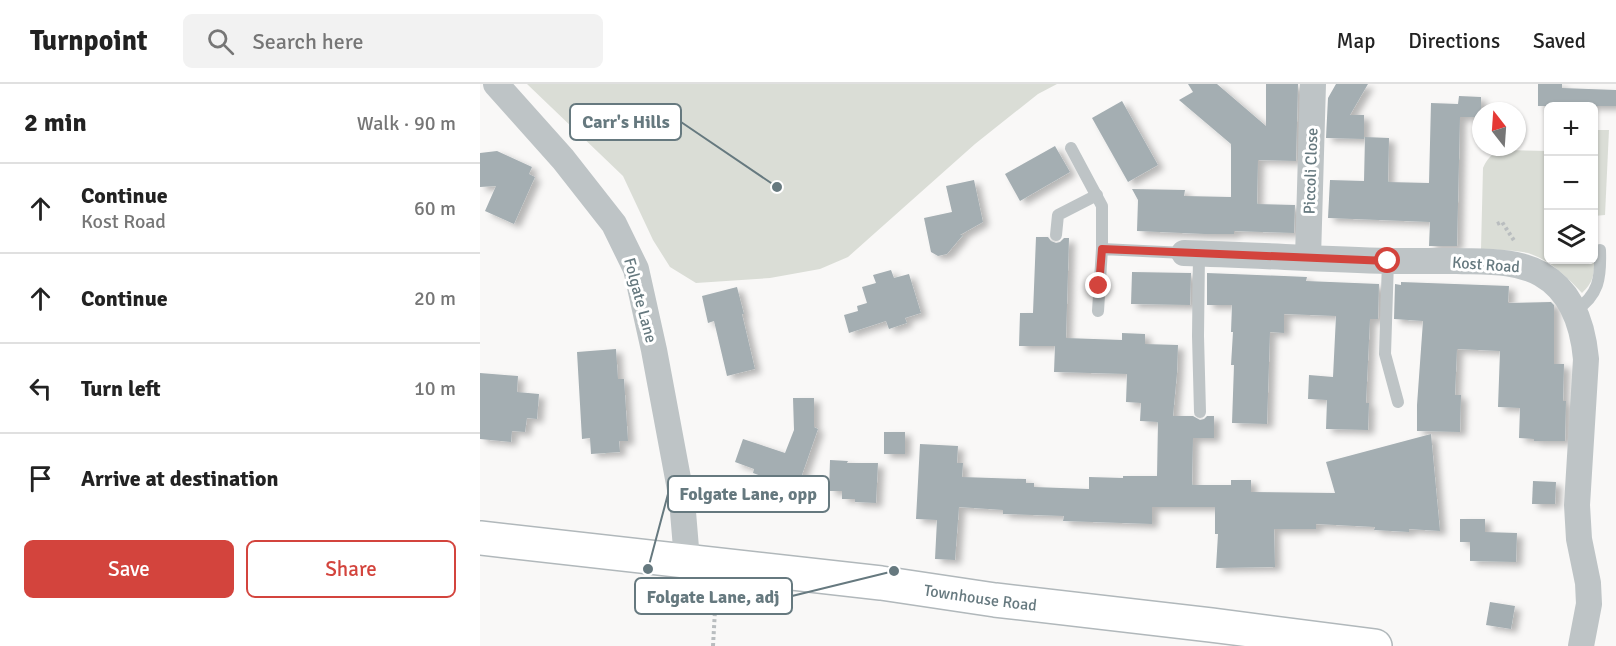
<!DOCTYPE html>
<html lang="en">
<head>
<meta charset="utf-8">
<style>
  body { margin:0; font-family:Signika,sans-serif; background:#f2f2f2; color:#222 }
  .controls { position:absolute; right:18px; top:18px; display:grid; overflow:hidden; border-radius:9px; box-shadow:0 2px 4px #0004 }
  .controls button { width:54px; height:54px; display:grid; place-items:center; padding:0; border:0; border-bottom:2px solid #e0e0e0; background:#fff; color:#222; font:30px sans-serif }
  .compass { position:absolute; left:992px; top:18px; width:54px; height:54px; border-radius:50%; background:#fff; box-shadow:0 2px 4px #0004; rotate:343deg }
  .stop { position:absolute; width:18px; height:18px; margin:-14px; border:4px solid #d3443d; border-radius:50%; background:#fff }
  .stop.end { background:#d3443d; border-color:#fff; box-shadow:0 2px 6px #0008 }
  .list { margin:0; padding:0; list-style:none }
  h2 { display:flex; justify-content:space-between; align-items:center; height:78px; margin:0; padding:0 24px; font-size:26px }
  h2 small { font-size:20px; font-weight:400; color:#767676 }
  .list li { display:grid; grid-template-columns:39px 1fr auto; gap:18px; align-items:center; box-sizing:border-box; height:90px; padding:0 24px; border-top:2px solid #e0e0e0 }
  .list b { display:block; font-size:22px; white-space:nowrap }
  .list p { margin:0; font-size:20px; white-space:nowrap; color:#767676 }
  .list em { font-size:20px; font-style:normal; color:#767676 }
  .actions { display:flex; gap:12px; padding:18px 24px }
  .actions a { flex:1; padding:14px 0; border:2px solid #d3443d; border-radius:9px; text-align:center; font-size:21px; color:#d3443d }
  .actions .main { background:#d3443d; color:#fff }
  .icon { flex:none; width:33px; height:33px; fill:none; stroke:currentColor; stroke-width:2; stroke-linecap:round; stroke-linejoin:round }
  .map { position:relative; flex:none; width:1136px; height:562px; overflow:hidden }
  header { display:flex; align-items:center; gap:36px; box-sizing:border-box; height:84px; padding:0 30px; background:#fff; border-bottom:2px solid #e0e0e0 }
  header strong { font-size:28px }
  nav { display:flex; gap:33px; margin-inline-start:auto; font-size:21px }
  .search { width:420px; height:54px; background:#f2f2f2; display:flex; align-items:center; gap:15px; box-sizing:border-box; padding:0 21px; border-radius:9px; color:#767676; font-size:22px }
  main { display:flex }
  aside { flex:1; background:#fff }
  .map>svg:first-child { display:block }
  .green { fill:#daddd6 }
  .building { fill:#a4aeb2; filter:url(#shadow) }
  .lines { fill:none; stroke-linecap:round; stroke-linejoin:round }
  .secondary-casing { stroke:#b1b8bb; stroke-width:36 }
  .path { stroke:#b9bdbf; stroke-width:4; stroke-dasharray:3 3; stroke-linecap:butt }
  .lane { stroke:#bec4c6; stroke-width:12 }
  .street { stroke:#bec4c6; stroke-width:26 }
  .secondary { stroke:#fff; stroke-width:33 }
  .route { stroke:#d3443d; stroke-width:8 }
  .labels { text-anchor:middle; stroke-width:6; stroke-linejoin:round; paint-order:stroke }
  .street-label { font-size:16px; fill:#66797f; stroke:#fff }
  .leader { fill:none; stroke:#66797f; stroke-width:2 }
  .callout-dot { fill:#66797f; stroke:#fff; stroke-width:2 }
  .callout { fill:#fff; stroke:#66797f; stroke-width:2 }
  .callout-label { font-size:18px; text-anchor:middle; font-weight:bold; fill:#66797f }
</style>
</head>
<body>
<header>
<strong>Turnpoint</strong>
<div class="search"><svg class="icon" aria-label="search" viewBox="0 0 24 24"><circle cx="10" cy="10" r="6"/><path d="M15 15l6 6"/></svg>Search here</div>
<nav><a>Map</a><a>Directions</a><a>Saved</a></nav>
</header>
<main>
<aside>
<h2>2 min<small>Walk · 90 m</small></h2>
<ul class="list">
<li><svg class="icon" aria-label="ahead" viewBox="0 0 24 24"><path d="M12 20V5M6 11l6-6 6 6"/></svg><div><b>Continue</b><p>Kost Road</p></div><em>60 m</em></li>
<li><svg class="icon" aria-label="ahead" viewBox="0 0 24 24"><path d="M12 20V5M6 11l6-6 6 6"/></svg><div><b>Continue</b></div><em>20 m</em></li>
<li><svg class="icon" aria-label="left" viewBox="0 0 24 24"><path d="M17 20v-9H6M10 6l-5 5 5 5"/></svg><div><b>Turn left</b></div><em>10 m</em></li>
<li><svg class="icon" aria-label="arrive" viewBox="0 0 24 24"><path d="M6 21V4h12l-3 4 3 4H6"/></svg><div><b>Arrive at destination</b></div></li>
</ul>
<div class="actions"><a class="main">Save</a><a>Share</a></div>
</aside>
<div class="map">
<svg width="1136" height="562" viewBox="0 0 1136 562">
  <defs>
    <filter id="shadow"><feDropShadow dx="6" dy="4" stdDeviation="3" flood-color="#0004"/></filter>
  </defs>
  <rect width="100%" height="100%" fill="#f9f8f7"/>
  <g class="green">
    <polygon points="47,0 577,0 558,10 495,60 368,173 340,185 290,194 216,199 190,183 173,156 143,92"/>
    <polygon points="1114,46 1129,46 1125,131 1114,132"/>
    <path d="M1021,66L1068,67V176H1114V169C1114,187 1116,196 1102,209C1087,193 1070,176 1048,169C1036,166 1014,166 1001,165L1003,84C1007,75 1011,70 1021,66Z"/>
  </g>
  <g class="building">
    <polygon points="708,0 737,0 786,42 786,0 818,0 816,77 778,76 777,120 815,121 814,149 754,147 754,150 725,150 657,147 658,116 652,105 705,106 704,112 751,113 751,60 699,16 713,8"/>
    <polygon points="856,0 888,0 870,31 884,31 884,55 846,54 848,14"/>
    <polygon points="1058,0 1082,0 1082,4 1136,6 1136,22 1058,22"/>
    <polygon points="979,12 1001,13 1001,33 980,33 977,162 949,162 950,138 848,134 850,96 884,97 885,53 909,54 908,98 949,99 951,19 978,20"/>
    <polygon points="642,17 678,81 648,98 612,34"/>
    <polygon points="575,62 590,88 540,117 525,90"/>
    <polygon points="17,67 52,83 49,90 55,93 34,140 5,127 16,102 0,103 0,69"/>
    <polygon points="494,96 503,138 480,151 483,151 467,170 458,172 451,168 444,134 472,128 466,102"/>
    <polygon points="556,153 568,153 571,157 576,159 580,158 584,154 589,154 586,254 642,256 642,249 665,250 665,260 698,261 697,289 693,332 713,332 720,336 724,335 727,332 734,332 734,354 713,354 712,401 751,401 751,396 771,396 771,408 855,409 846,378 951,350 960,447 929,445 929,448 894,446 895,443 836,440 836,445 794,445 795,483 736,484 738,450 735,450 735,423 672,423 672,440 583,437 584,432 523,430 523,426 479,423 475,476 455,475 457,436 436,435 440,360 478,362 477,379 483,379 482,393 546,395 546,399 554,399 554,403 609,405 609,393 643,394 643,392 677,392 678,338 660,337 661,319 646,318 647,290 574,288 575,262 539,262 540,229 553,229"/>
    <polygon points="411,186 414,194 429,190 441,229 425,234 427,239 409,245 406,237 369,249 364,231 378,227 377,222 387,219 382,203 396,199 393,191"/>
    <polygon points="652,188 711,189 710,221 651,220"/>
    <polygon points="727,189 804,192 827,193 826,197 899,200 898,235 890,235 886,319 889,319 888,346 846,345 847,316 828,315 829,291 853,293 856,232 804,230 804,249 790,248 787,340 752,339 754,281 751,281 753,248 751,248 752,221 727,221"/>
    <polygon points="921,198 1029,202 1028,219 1071,218 1074,221 1074,280 1084,280 1083,317 1086,317 1085,357 1054,357 1054,355 1039,354 1040,324 1018,323 1020,267 977,265 975,311 981,311 980,348 937,347 937,321 943,237 914,235 915,200 921,201"/>
    <polygon points="257,203 264,230 262,230 275,285 247,292 234,237 228,239 222,212"/>
    <polygon points="136,265 138,295 144,295 148,357 139,357 140,368 111,370 110,354 102,355 97,268"/>
    <polygon points="0,289 38,292 37,308 59,310 57,335 47,334 45,348 32,347 31,358 0,355"/>
    <polygon points="313,314 334,314 334,343 338,345 316,408 299,402 300,399 273,389 274,385 255,378 263,355 305,369 314,346"/>
    <rect x="404" y="348" width="21" height="22"/>
    <polygon points="350,376 368,377 367,379 398,379 396,419 375,418 375,415 362,415 362,407 349,407"/>
    <polygon points="1053,397 1076,398 1075,420 1052,420"/>
    <polygon points="980,435 1005,435 1005,448 1037,449 1036,478 990,477 990,458 980,458"/>
    <polygon points="1010,518 1035,522 1031,545 1006,541"/>
  </g>
  <g class="lines">
    <g class="secondary-casing">
      <g id="secondary">
        <path id="s1" d="M0,454L401,499L515,516L731,541L895,562"/>
      </g>
    </g>
    <g class="path">
      <polyline points="1017,140 1022,138 1035,158"/>
      <polyline points="233,562 236,508"/>
    </g>
    <g class="lane">
      <polyline points="591,64 622,122 622,165"/>
      <polyline points="576,151 578,131 617,111"/>
      <polyline points="719,169 718,252 720,328"/>
      <polyline points="908,177 905,270 918,318"/>
      <polyline points="618,227 622,165 704,169"/>
      <path d="M1095,227C1119,211 1121,194 1120,166"/>
    </g>
    <g class="street">
      <polyline points="16,0 83,75 134,140 156,185 174,266 202,416 206,464 205,477"/>
      <path d="M704,169C772,171 840,175 909,177C931,177 954,177 977,177C1006,178 1036,176 1061,190C1093,208 1103,242 1106,275L1097,421L1099,455L1108,499L1109,520L1101,562"/>
      <polyline points="828,174 833,0"/>
    </g>
    <use href="#secondary" class="secondary"/>
  </g>
  <g class="lines">
    <polyline class="route" points="619,202 622,165 908,177"/>
  </g>
  <g class="labels">
    <g class="street-label">
      <text transform="translate(830 87) rotate(-88)" y="6">Piccoli Close</text>
      <text transform="translate(1006 180) rotate(4)" y="6">Kost Road</text>
      <text transform="translate(161 216) rotate(75)" y="6">Folgate Lane</text>
      <text dy="6" stroke="none"><textPath href="#s1" startOffset="504">Townhouse Road</textPath></text>
    </g>
  </g>
  <path class="leader" d="M297 103L201 38M168 485L188 410M414 487L312 512"/>
  <g class="callout-dot">
    <circle cx="297" cy="103" r="6"/>
    <circle cx="168" cy="485" r="6"/>
    <circle cx="414" cy="487" r="6"/>
  </g>
  <g class="callout">
    <rect x="90" y="20" width="111" height="36" rx="6"/>
    <rect x="188" y="392" width="161" height="36" rx="6"/>
    <rect x="155" y="494" width="157" height="36" rx="6"/>
  </g>
  <g class="callout-label">
    <text x="146" y="44">Carr's Hills</text>
    <text x="268" y="416">Folgate Lane, opp</text>
    <text x="233" y="519">Folgate Lane, adj</text>
  </g>
</svg>
<div class="controls">
<button>+</button>
<button>−</button>
<button><svg class="icon" aria-label="layers" viewBox="0 0 24 24"><path d="M12 4l9 5-9 5-9-5zM3 14l9 5 9-5"/></svg></button>
</div>
<svg class="compass" viewBox="-18 -18 36 36"><path d="M0-13l5 13h-10z" fill="#e53935"/><path d="M0 13l5-13h-10z" fill="#767676"/></svg>
<div class="stop" style="left:908px;top:177px"></div>
<div class="stop end" style="left:619px;top:202px"></div>
</div>
</main>
</body>
</html>
